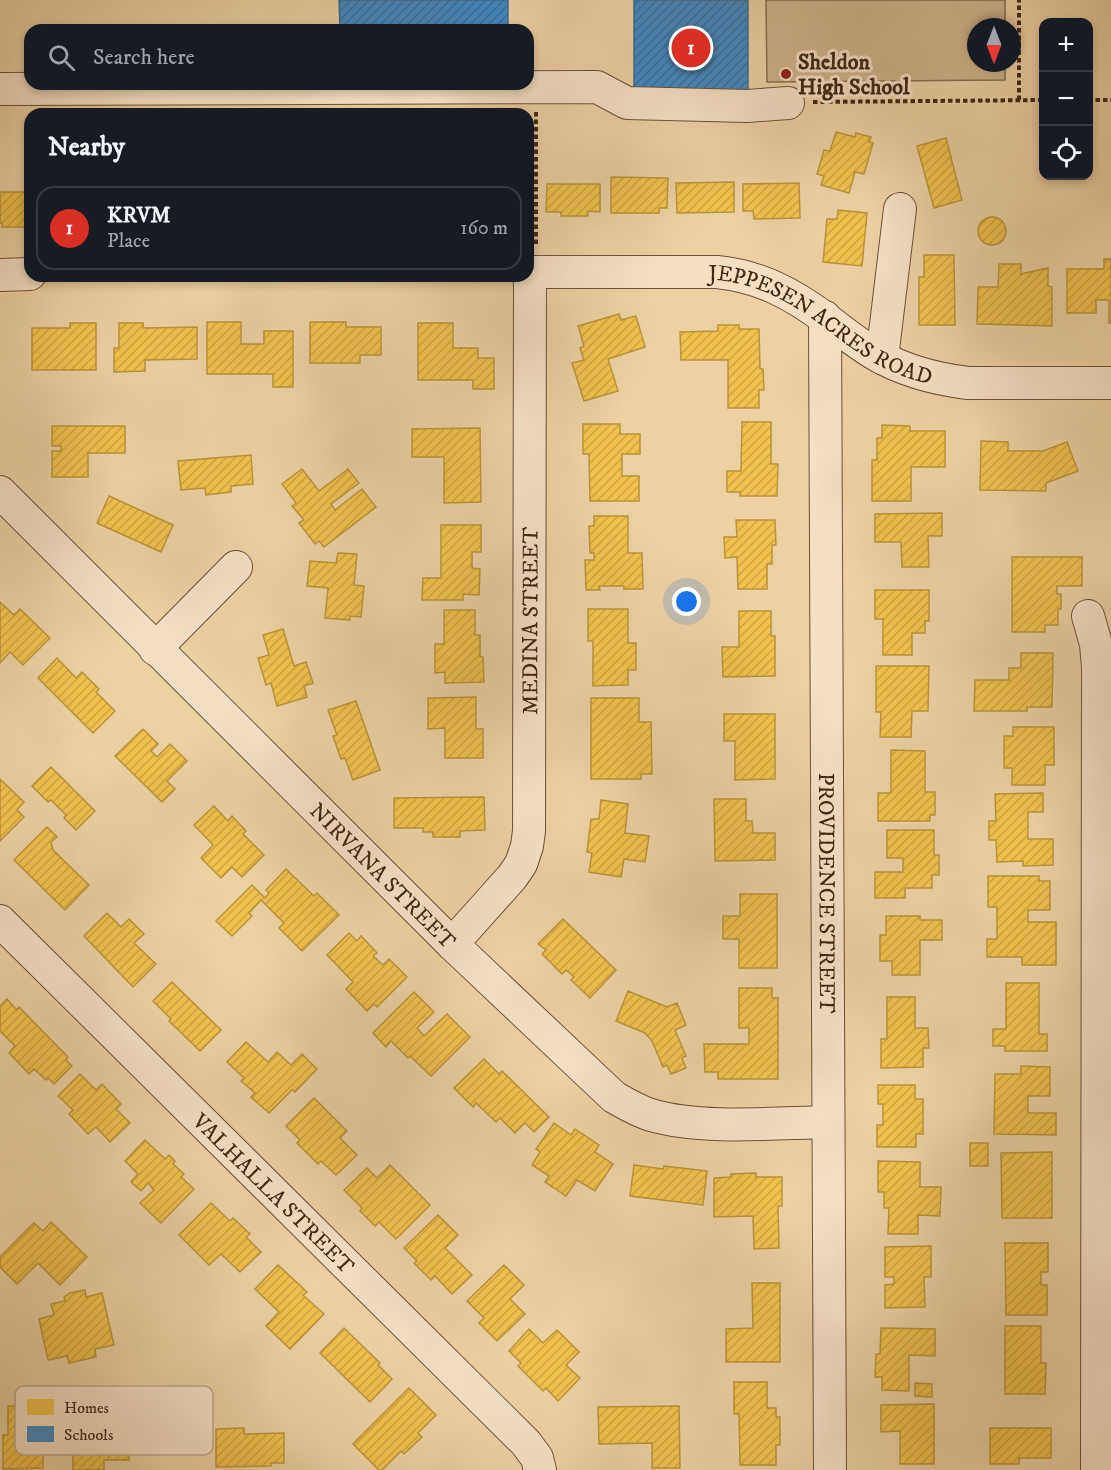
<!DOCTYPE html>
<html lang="en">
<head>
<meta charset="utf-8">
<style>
  body { margin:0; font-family:"IM FELL DW Pica",serif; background:#20242c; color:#f1f3f6 }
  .controls { position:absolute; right:18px; top:18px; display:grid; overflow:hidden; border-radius:12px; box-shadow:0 3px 9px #0003 }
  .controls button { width:54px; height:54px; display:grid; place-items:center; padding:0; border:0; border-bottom:2px solid #363941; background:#171b24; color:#f1f3f6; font:30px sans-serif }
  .compass { position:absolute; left:967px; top:18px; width:54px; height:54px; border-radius:50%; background:#171b24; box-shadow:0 3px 9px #0003; rotate:180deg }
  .you { position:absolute; left:687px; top:602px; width:21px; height:21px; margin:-15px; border:4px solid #fff; border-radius:50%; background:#1a73e8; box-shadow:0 0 0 9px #1a73e833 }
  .badge { display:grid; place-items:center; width:39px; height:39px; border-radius:50%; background:#d93025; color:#fff; font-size:20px; font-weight:700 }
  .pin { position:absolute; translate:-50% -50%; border:3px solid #fff; box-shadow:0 2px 6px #0006 }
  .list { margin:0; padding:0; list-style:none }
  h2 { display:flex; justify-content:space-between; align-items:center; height:78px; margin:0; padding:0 24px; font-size:26px }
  h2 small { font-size:20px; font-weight:400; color:#9ea1a6 }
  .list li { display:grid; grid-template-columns:39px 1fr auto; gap:18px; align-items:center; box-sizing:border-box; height:84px; margin:0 12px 12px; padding:0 12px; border:2px solid #363941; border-radius:18px }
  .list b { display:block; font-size:22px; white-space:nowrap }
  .list p { margin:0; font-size:20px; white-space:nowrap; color:#9ea1a6 }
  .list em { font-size:20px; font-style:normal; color:#9ea1a6 }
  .icon { flex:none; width:33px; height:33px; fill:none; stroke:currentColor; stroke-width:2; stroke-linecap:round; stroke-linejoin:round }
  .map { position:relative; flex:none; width:1111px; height:1470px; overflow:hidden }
  .search { position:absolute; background:#171b24; box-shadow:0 3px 9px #0003; left:24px; top:24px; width:510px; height:66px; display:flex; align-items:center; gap:15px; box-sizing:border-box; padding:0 21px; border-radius:18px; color:#9ea1a6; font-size:22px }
  .panel { position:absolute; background:#171b24; box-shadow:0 3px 9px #0003; left:24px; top:108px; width:510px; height:174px; border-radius:18px }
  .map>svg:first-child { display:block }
  .green { fill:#cfb38a; stroke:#866e50; stroke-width:1.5 }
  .homes { fill:url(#homes-hatch); stroke:#bc933d; stroke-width:1.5 }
  .schools { fill:url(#schools-hatch); stroke:#3f6b90; stroke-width:1.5 }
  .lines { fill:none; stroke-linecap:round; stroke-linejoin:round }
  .minor-casing { stroke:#6a5239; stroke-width:34 }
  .path { stroke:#3e2816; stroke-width:4; stroke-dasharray:4.5 3; stroke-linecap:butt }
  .minor { stroke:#f3e0c3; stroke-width:32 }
  .poi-dot { fill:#8f2418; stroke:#f3e0c3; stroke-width:2 }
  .labels { text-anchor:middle; stroke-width:6; stroke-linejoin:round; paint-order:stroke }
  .poi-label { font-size:22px; font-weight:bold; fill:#3e2816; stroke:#f3e0c3; text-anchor:start }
  .street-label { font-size:22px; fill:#3e2816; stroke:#f3e0c3 }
  .key { fill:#f3e0c3; stroke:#bda98f; stroke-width:1.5 }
  .key-label { font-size:16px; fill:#3e2816 }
</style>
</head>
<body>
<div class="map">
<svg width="1111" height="1470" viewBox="0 0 1111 1470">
  <defs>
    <pattern id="homes-hatch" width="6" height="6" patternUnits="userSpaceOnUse" patternTransform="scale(1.5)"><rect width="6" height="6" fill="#f2c14e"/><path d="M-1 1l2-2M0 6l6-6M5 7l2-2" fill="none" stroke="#d1a643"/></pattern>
    <pattern id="schools-hatch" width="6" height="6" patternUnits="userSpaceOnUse" patternTransform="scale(1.5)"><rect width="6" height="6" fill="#3f88c5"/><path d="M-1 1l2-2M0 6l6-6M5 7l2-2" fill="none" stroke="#366f9f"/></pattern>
  </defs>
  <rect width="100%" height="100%" fill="#edd0a2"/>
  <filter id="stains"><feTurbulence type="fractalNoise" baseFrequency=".00333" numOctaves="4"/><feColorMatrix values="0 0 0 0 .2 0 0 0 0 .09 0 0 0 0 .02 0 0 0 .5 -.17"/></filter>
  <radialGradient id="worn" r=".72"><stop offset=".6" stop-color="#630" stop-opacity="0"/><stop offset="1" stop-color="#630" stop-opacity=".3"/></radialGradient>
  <polygon class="green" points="766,0 1005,0 1005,27 976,27 976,63 1005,63 1005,80 767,82"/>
  <g class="homes">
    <polygon points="836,132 855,137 856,133 871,137 869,142 873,143 864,174 855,172 849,193 821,185 824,176 817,174 824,150 830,151"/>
    <polygon points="946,138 962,200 934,208 917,146"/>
    <polygon points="611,177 668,178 667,208 659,208 659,213 611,213"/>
    <polygon points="734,182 734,212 677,213 676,183"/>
    <polygon points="799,183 800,218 754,219 753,211 743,211 743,184"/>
    <polygon points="547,184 600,184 600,212 588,211 588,216 561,216 561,212 546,212"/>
    <polygon points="0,192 30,192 30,223 28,223 28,227 2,227 2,223 0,223"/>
    <polygon points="838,210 867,213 862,266 823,262 827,219 837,219"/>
    <circle cx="992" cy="231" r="14"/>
    <polygon points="924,255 954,255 955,325 919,325 919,277 924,277"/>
    <polygon points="1104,259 1111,259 1111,323 1109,323 1109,300 1096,300 1096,313 1067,313 1067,269 1104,269"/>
    <polygon points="999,264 1021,264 1021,274 1048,268 1048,286 1052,287 1052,326 977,324 978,287 998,287"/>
    <polygon points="619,314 621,320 636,316 645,347 608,359 618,391 584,401 572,363 584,360 580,348 584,346 578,326"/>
    <polygon points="207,322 241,322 241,344 264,344 264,331 293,331 293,387 273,387 273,374 207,374"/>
    <polygon points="310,322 346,322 346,327 381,327 381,355 360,355 360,363 310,363"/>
    <polygon points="70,323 96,323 96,370 32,370 32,328 70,328"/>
    <polygon points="119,323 143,323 143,328 197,327 197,359 145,360 145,371 114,372 114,348 119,348"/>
    <polygon points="418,323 453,323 453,348 478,348 478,358 494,358 494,389 473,389 473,380 418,380"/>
    <polygon points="718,325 739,325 739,329 759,329 760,369 763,369 764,390 759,390 759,408 728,408 728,360 681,360 680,332 718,331"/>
    <polygon points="742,422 771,422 771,464 778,464 777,496 740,496 740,492 727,492 727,471 741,471"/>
    <polygon points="583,424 620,424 620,434 640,434 640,454 622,454 622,476 639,476 639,501 590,501 589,454 583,454"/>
    <polygon points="882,425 910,426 910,431 945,431 945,467 911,467 911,501 872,501 872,460 877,460 877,438 882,438"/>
    <polygon points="52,426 125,426 125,453 88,453 88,477 52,477 52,451 61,451 61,446 52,446"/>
    <polygon points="480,428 481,502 444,503 444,457 412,457 412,429"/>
    <polygon points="981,441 1008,442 1008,451 1043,451 1067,442 1078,471 1046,483 1046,491 980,490"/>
    <polygon points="251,455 253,484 231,486 231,492 206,495 205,488 181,490 178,461"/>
    <polygon points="302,469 319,491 348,469 359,483 331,504 335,510 362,489 376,507 324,547 319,541 315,544 299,523 304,520 292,506 296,503 282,484"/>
    <polygon points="109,496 173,525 161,552 97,523"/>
    <polygon points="942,513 942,536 928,536 929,567 902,567 901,542 875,542 875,514"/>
    <polygon points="594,516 628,516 628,553 642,553 643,589 624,589 624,586 599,586 600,590 586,590 585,560 594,560 594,553 590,553 589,526 594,526"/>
    <polygon points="736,520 775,520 776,545 772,545 772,564 767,564 767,589 738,589 737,557 725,558 724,537 737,537"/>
    <polygon points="441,525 481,525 481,552 472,552 472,568 480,569 479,595 463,594 463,600 422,600 423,578 441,578"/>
    <polygon points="338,553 357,554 354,585 364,586 361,617 350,616 350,620 325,618 328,588 307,586 310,561 336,563"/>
    <polygon points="1012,557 1082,557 1082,586 1057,586 1057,594 1061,594 1061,609 1058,609 1058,625 1045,625 1045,632 1012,632"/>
    <polygon points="875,590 929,590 929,621 925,621 925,633 912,633 912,655 883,655 883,619 875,619"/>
    <polygon points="0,602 14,615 20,609 50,638 23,665 10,652 0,663"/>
    <polygon points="588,609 628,609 628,643 636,643 636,670 628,670 628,685 593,686 593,641 588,641"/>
    <polygon points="444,610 475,610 475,635 480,635 480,657 483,657 484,682 445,683 445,672 435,673 435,644 444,644"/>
    <polygon points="739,611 771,611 771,636 775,636 775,676 723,677 722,647 739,647"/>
    <polygon points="283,629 294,666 306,662 313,683 304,686 307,697 277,706 271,683 266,685 258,658 269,655 263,635"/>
    <polygon points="1021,653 1053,653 1052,707 1027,707 1027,711 974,711 975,680 1009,680 1009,668 1021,668"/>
    <polygon points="57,658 76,678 82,672 99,689 96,692 115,711 93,733 38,678"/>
    <polygon points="876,666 929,666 928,711 912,711 911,737 880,737 881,712 876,712"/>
    <polygon points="476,697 476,729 483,729 483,758 445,758 445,728 428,729 428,698"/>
    <polygon points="591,698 639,698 639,722 651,722 652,774 641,774 641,779 591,779"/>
    <polygon points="356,701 380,770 353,780 345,758 341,759 333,736 337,735 328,710"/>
    <polygon points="724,714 775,714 775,779 735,780 735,741 724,741"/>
    <polygon points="1013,727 1054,727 1054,765 1045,765 1045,785 1012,785 1012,768 1004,768 1004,736 1013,736"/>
    <polygon points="143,729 158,744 151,751 157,757 170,744 187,761 167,781 175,789 162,802 115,756"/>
    <polygon points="891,750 925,751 925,792 935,792 935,815 930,815 930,821 878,821 878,793 891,793"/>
    <polygon points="51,767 95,811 76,830 64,818 66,815 51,800 48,802 32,786"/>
    <polygon points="0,779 24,802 17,810 24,817 0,841"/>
    <polygon points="1043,793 1043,812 1028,812 1028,839 1053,839 1053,865 1023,866 1023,861 997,862 996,840 989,840 989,821 996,821 995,794"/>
    <polygon points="484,797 485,830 460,831 460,837 433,837 433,832 423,832 423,828 394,828 394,798"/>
    <polygon points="714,799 746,799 746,821 752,821 753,833 775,833 775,860 715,861"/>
    <polygon points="601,800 628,804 625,833 649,836 645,862 624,859 621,877 589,872 592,853 587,852 591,819 599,819"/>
    <polygon points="214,806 228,821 232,816 246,831 243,834 264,855 242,877 232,867 221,878 201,858 213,845 194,825"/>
    <polygon points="47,827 57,837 51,842 53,850 89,885 65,910 14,860"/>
    <polygon points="887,830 934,830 934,855 939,855 939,875 932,875 932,888 905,888 905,898 875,898 875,872 903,872 903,858 887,858"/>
    <polygon points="286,869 314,896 317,893 339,915 302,951 279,928 284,923 261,900 249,913 252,916 232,936 216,921 252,885 265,898 269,893 266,890"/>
    <polygon points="988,876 1039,876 1039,881 1050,881 1050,910 1028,910 1028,922 1056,922 1056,965 1022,965 1022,957 987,957 987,939 997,939 997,907 988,907"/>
    <polygon points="740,894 777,894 777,968 739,968 739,939 723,939 723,916 740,916"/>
    <polygon points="107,913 121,927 129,919 144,934 134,943 156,964 133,987 84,936"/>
    <polygon points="886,916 920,916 920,920 942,920 942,940 920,940 920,975 892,975 892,961 880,961 880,935 886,935"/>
    <polygon points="563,919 616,970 590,998 571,980 574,977 566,970 562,974 542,954 546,950 538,944"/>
    <polygon points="349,933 357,941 361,936 377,953 373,956 383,965 389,959 407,977 377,1007 374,1004 367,1011 346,989 353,982 327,955"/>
    <polygon points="172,982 221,1030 200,1051 169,1021 171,1019 153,1001"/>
    <polygon points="1006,983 1039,983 1039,1034 1047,1034 1047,1051 1005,1051 1005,1046 993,1046 993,1029 1006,1029"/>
    <polygon points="739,988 772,988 772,998 778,998 778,1079 718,1079 718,1072 705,1072 704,1044 749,1044 749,1028 739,1028"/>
    <polygon points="628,991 667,1007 677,1003 686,1025 675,1030 686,1056 682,1058 686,1068 671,1074 667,1065 663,1067 652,1041 645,1033 616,1021"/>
    <polygon points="414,992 434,1012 417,1028 424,1036 447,1014 470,1037 431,1076 410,1056 408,1058 391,1041 386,1047 373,1033"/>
    <polygon points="887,997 915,997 915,1028 928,1028 929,1048 923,1048 923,1067 881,1068 881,1039 887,1039"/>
    <polygon points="7,999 17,1010 19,1007 68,1057 66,1060 72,1066 54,1084 48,1078 46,1080 34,1069 29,1074 9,1053 15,1046 0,1031 0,1006"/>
    <polygon points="246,1042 268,1062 277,1052 291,1065 302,1054 317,1069 295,1092 292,1090 269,1113 251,1097 255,1093 241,1081 244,1078 227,1062"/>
    <polygon points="484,1059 499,1074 502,1071 549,1117 534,1132 525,1123 515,1133 500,1118 496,1122 476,1103 473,1107 454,1088"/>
    <polygon points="1021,1066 1050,1067 1050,1096 1028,1096 1028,1113 1056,1113 1056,1135 994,1134 995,1074 1021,1074"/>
    <polygon points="80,1074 96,1090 102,1084 121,1104 116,1109 130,1123 110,1142 96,1127 88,1134 69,1114 73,1110 58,1096"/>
    <polygon points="878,1085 915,1085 915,1099 923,1099 923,1134 916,1134 916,1147 877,1147 877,1125 883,1125 883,1104 878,1104"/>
    <polygon points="314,1098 347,1131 340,1138 357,1155 336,1175 321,1161 318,1164 297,1143 300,1140 286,1126"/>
    <polygon points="554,1123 571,1135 575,1129 599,1145 595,1152 613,1164 595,1191 577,1180 566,1196 545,1182 549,1176 532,1165 540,1152 536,1149"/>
    <polygon points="145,1140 165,1159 169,1155 175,1161 173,1164 184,1174 181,1177 194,1189 161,1223 140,1203 154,1190 148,1183 141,1191 131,1182 138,1174 125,1161"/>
    <rect x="970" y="1143" width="18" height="23"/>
    <polygon points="1052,1152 1052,1218 1002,1218 1001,1153"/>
    <polygon points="878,1161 920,1162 920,1187 941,1187 940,1216 918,1215 918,1234 888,1234 889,1208 884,1208 884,1192 878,1192"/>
    <polygon points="390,1165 430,1205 396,1239 379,1222 375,1226 360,1211 362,1208 344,1190 367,1168 377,1178"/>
    <polygon points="634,1165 663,1169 664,1166 707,1171 703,1205 630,1196"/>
    <polygon points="756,1173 756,1177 782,1177 782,1206 778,1206 779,1248 754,1249 753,1216 714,1217 714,1178 731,1177 731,1174"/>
    <polygon points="211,1203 230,1221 233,1218 250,1234 246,1237 261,1252 240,1272 221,1254 209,1265 179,1235"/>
    <polygon points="438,1215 458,1235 445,1248 472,1275 452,1294 435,1276 431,1280 414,1263 417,1261 404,1248"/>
    <polygon points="51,1222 87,1257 60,1285 38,1263 17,1284 0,1267 0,1257 34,1223 43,1231"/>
    <polygon points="1005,1243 1048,1243 1048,1272 1041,1272 1041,1285 1047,1285 1047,1315 1006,1315"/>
    <polygon points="931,1246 931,1277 924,1277 925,1307 885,1308 885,1285 894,1284 894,1277 885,1277 885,1247"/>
    <polygon points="278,1265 307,1292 303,1295 324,1314 290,1349 266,1326 279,1312 255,1289"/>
    <polygon points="504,1265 524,1285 510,1299 525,1314 497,1341 479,1323 484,1318 467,1301"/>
    <polygon points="752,1283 780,1283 780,1362 726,1362 726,1329 753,1328"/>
    <polygon points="85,1290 86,1297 102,1293 114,1345 95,1349 96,1357 69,1363 67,1356 48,1360 39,1319 54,1315 51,1304 65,1301 64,1297 70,1293"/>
    <polygon points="1005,1326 1041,1326 1041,1363 1046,1363 1045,1394 1005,1394"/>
    <polygon points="344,1328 380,1363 378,1365 392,1379 370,1402 320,1353"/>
    <polygon points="881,1328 935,1329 935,1356 909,1355 909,1391 882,1390 882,1377 875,1377 876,1354 880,1354"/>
    <polygon points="529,1329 543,1343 557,1330 579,1352 566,1365 580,1378 558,1401 546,1388 543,1391 518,1366 521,1363 509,1351"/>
    <polygon points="734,1382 767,1382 767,1408 776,1408 776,1417 780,1417 780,1445 776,1445 776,1465 740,1465 739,1414 734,1414"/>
    <polygon points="915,1383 932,1384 932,1397 915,1396"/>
    <polygon points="409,1388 436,1415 418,1433 422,1437 404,1454 401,1451 382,1470 379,1470 353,1444"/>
    <polygon points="934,1404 934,1464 900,1464 900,1431 881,1432 881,1405"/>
    <polygon points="8,1406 43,1406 43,1410 51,1410 51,1439 43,1439 43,1468 3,1469 3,1435 8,1435"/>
    <polygon points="679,1406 680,1468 652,1468 652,1443 599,1444 598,1407"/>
    <polygon points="103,1419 103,1423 129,1423 129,1460 104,1460 104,1470 73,1470 73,1420"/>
    <polygon points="244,1428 244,1434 284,1433 284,1463 271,1463 271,1466 216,1467 216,1429"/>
    <polygon points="990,1428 1051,1428 1051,1458 1019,1458 1019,1464 990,1464"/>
  </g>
  <g class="schools">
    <polygon points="339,0 508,0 508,30 340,30"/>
    <polygon points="634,0 748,0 748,95 634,96"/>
  </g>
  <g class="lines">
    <g class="minor-casing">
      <g id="minor">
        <polyline points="0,89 597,87 627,103 747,106 788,103"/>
        <path id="s1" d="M528,272H717C759,276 793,294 826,319C842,331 858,344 875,354C904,371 935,379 968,383H1111"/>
        <polyline points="0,275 30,274"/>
        <path id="s2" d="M825,317L830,1470"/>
        <polyline points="882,358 900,209"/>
        <path id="s3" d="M0,492L452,944L614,1097C626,1104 638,1111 651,1115C702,1130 775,1123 828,1122"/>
        <polyline points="1088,616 1096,644 1098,667 1097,1470"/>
        <polyline points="155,649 236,567"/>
        <path id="s4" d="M0,921L526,1443L537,1458L540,1470"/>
        <path id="s5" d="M452,944L512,877L521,864L527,846L529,831L530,272"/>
      </g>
    </g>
    <g class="path">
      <polyline points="1019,100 1019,0"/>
      <polyline points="1088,100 1111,100"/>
      <polyline points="813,102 1044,100"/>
      <polyline points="536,112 536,246"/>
    </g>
    <use href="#minor" class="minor"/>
  </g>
  <circle class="poi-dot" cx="786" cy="74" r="6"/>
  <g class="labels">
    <g class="poi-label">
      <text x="798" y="69">Sheldon<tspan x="798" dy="25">High School</tspan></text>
    </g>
    <g class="street-label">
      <text dy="8" stroke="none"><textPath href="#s1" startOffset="306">JEPPESEN ACRES ROAD</textPath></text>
      <text dy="8" stroke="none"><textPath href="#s5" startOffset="350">MEDINA STREET</textPath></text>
      <text dy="8" stroke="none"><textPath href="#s3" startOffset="542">NIRVANA STREET</textPath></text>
      <text dy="8" stroke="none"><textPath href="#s2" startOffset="576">PROVIDENCE STREET</textPath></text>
      <text dy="8" stroke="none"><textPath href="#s4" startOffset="386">VALHALLA STREET</textPath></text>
    </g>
  </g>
  <rect x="15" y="1386" width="198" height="69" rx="9" class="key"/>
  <rect x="27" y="1399" width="27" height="16" fill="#f2c14e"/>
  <rect x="27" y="1426" width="27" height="16" fill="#3f88c5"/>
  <g class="key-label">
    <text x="64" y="1413">Homes</text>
    <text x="64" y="1440">Schools</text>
  </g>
  <rect width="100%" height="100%" filter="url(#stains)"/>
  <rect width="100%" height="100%" fill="url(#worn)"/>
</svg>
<div class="controls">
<button>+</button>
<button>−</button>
<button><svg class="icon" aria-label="locate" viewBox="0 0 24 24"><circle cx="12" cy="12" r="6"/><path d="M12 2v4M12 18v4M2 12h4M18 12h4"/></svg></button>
</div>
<svg class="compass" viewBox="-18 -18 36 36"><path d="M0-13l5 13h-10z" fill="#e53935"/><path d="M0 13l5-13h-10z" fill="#9ea1a6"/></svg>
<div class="you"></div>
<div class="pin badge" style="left:691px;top:48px">1</div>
<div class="search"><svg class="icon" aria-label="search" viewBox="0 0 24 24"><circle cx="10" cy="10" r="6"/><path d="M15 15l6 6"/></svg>Search here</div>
<section class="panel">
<h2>Nearby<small></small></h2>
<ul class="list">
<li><span class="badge">1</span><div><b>KRVM</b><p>Place</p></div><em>160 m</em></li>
</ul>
</section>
</div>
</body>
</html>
